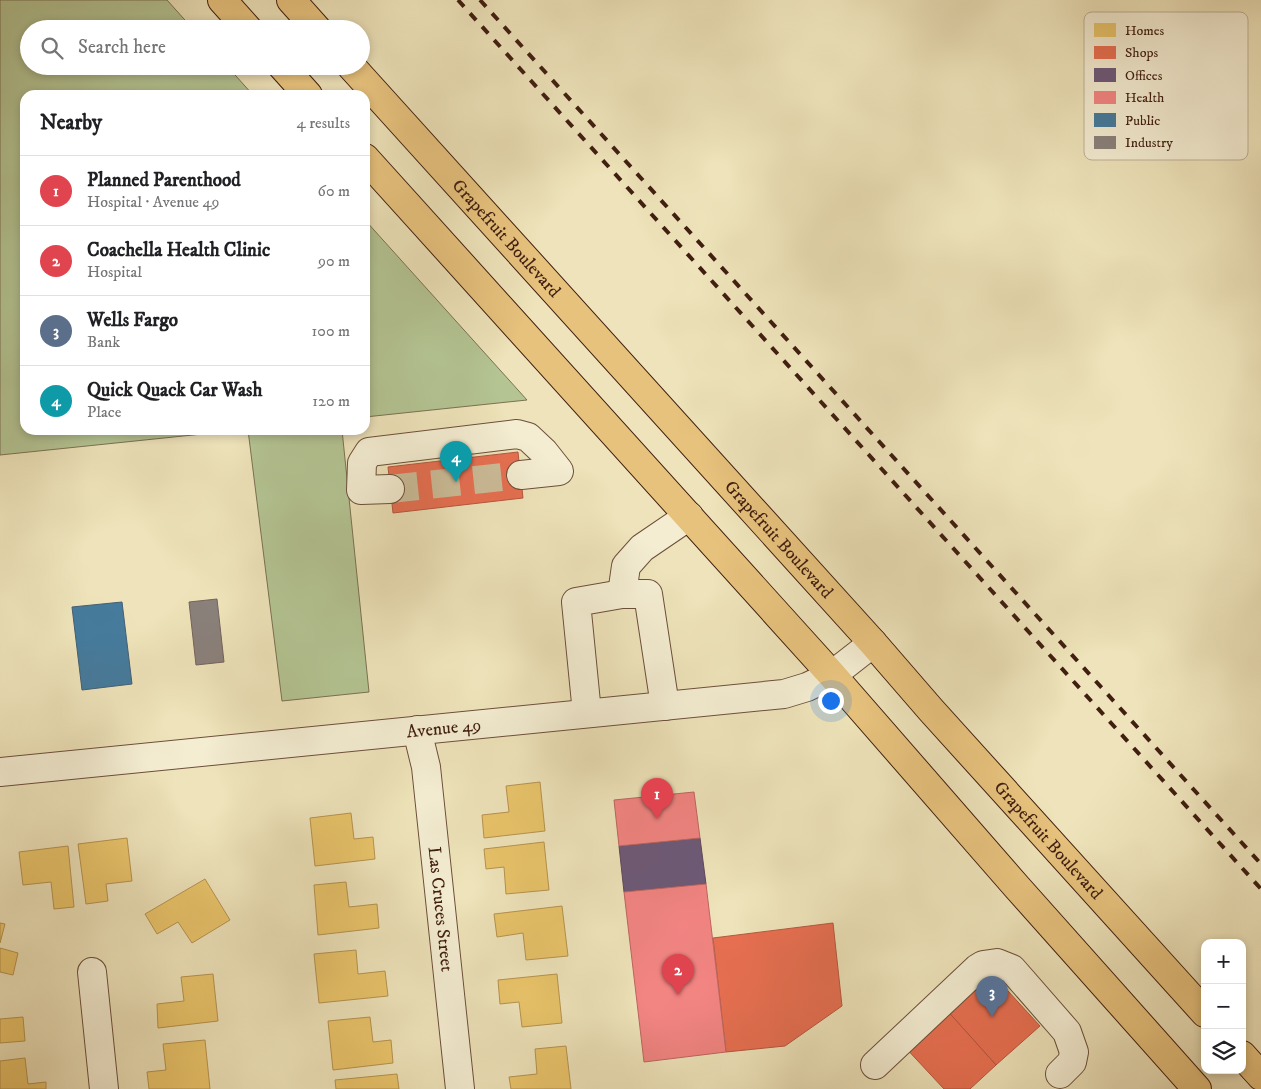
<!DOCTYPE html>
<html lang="en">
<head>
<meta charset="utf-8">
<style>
  body { margin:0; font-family:"IM FELL DW Pica",serif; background:#f6f6f6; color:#202124 }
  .controls { position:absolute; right:15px; bottom:15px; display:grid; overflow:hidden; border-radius:10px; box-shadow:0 2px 8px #0003 }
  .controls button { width:45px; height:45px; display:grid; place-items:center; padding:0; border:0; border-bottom:1px solid #e0e0e0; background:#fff; color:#202124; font:25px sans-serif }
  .you { position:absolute; left:830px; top:700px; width:18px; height:18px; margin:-12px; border:4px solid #fff; border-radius:50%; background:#1a73e8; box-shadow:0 0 0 8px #1a73e833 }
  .badge { display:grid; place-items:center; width:32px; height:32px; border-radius:50%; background:#ea580c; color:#fff; font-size:16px; font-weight:700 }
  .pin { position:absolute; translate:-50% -41px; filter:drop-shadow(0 1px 2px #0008) }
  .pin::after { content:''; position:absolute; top:26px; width:18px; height:15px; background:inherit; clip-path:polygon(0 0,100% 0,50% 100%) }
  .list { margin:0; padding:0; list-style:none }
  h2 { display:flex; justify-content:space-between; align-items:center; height:65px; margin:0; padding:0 20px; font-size:21px }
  h2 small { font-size:16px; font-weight:400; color:#757577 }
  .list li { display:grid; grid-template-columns:32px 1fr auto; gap:15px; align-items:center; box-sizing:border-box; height:70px; padding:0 20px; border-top:1px solid #e0e0e0 }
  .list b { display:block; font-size:19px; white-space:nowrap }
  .list p { margin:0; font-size:16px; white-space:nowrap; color:#757577 }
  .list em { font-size:16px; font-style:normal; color:#757577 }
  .icon { flex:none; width:28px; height:28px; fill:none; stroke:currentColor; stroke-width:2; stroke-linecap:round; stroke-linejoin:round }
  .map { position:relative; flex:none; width:1261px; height:1089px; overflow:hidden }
  .search { position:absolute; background:#fff; box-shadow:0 2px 8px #0003; left:20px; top:20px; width:350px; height:55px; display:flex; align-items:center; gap:12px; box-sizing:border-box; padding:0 18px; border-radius:28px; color:#757577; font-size:19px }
  .panel { position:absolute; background:#fff; box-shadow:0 2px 8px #0003; left:20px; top:90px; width:350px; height:345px; border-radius:15px }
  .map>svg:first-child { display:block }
  .green { fill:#b4c493; stroke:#7a7152 }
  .homes { fill:#e9c46a; stroke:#b6924f }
  .shops { fill:#e76f51; stroke:#b5573e }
  .offices { fill:#6d597a; stroke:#60475a }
  .health { fill:#f28482; stroke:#bd6560 }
  .public { fill:#457b9d; stroke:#445f73 }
  .industry { fill:#8a817c; stroke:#74635c }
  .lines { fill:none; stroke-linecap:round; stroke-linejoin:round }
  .minor-tunnel { stroke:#cbbc98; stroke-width:28; stroke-dasharray:28 14; stroke-linecap:butt }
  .minor-casing { stroke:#6c4f3a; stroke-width:30 }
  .major-casing { stroke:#401e10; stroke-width:30 }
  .minor { stroke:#f4edd2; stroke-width:28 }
  .major { stroke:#e7c27d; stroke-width:28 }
  .rail { stroke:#401e10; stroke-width:4; stroke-dasharray:9 9; stroke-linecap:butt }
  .labels { text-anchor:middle; stroke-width:5; stroke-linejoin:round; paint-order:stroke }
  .street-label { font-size:18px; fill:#401e10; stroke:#f4edd2 }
  .key { fill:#f4edd2; stroke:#beaf98; stroke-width:1 }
  .key-label { font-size:14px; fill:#401e10 }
</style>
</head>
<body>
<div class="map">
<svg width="1261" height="1089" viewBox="0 0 1261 1089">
  <rect width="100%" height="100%" fill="#eee3ba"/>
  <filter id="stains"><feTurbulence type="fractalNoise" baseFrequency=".004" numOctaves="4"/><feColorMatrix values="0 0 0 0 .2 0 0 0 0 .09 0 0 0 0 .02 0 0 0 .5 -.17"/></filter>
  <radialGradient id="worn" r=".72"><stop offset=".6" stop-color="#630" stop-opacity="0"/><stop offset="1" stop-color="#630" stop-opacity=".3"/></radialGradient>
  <g class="green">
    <polygon points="0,0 167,0 193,29 29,29 29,66 227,66 253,95 25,95 25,430 241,430 0,455"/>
    <polygon points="365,220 527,400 365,417"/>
    <polygon points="248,430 342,430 369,692 282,701"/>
  </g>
  <g class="homes">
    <polygon points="540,782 545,831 484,838 482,815 509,812 506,786"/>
    <polygon points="351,813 354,839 373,837 375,859 315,866 310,818"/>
    <polygon points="127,838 132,881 106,884 108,901 86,904 78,844"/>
    <polygon points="544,842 549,890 506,894 504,867 486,869 484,849"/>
    <polygon points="68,846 74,907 54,909 51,882 23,885 19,852"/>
    <polygon points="205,879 230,920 192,943 178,922 157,934 145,914"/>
    <polygon points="346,882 349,907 377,904 379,928 318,935 314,885"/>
    <polygon points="562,906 568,956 526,960 523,933 497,937 494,914"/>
    <polygon points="0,923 5,924 0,943"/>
    <polygon points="0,948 18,953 13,975 0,972"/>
    <polygon points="356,950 358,974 385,971 388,996 319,1003 314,954"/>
    <polygon points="213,974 218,1021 158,1028 157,1004 184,1001 181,977"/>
    <polygon points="557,974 562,1023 522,1027 519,1002 500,1004 498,980"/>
    <polygon points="23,1017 25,1041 0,1043 0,1019"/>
    <polygon points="370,1017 373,1042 391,1040 393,1063 333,1070 328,1021"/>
    <polygon points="205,1040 210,1089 149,1089 147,1072 166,1070 163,1044"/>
    <polygon points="566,1046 571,1089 511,1089 509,1077 537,1074 535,1049"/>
    <polygon points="25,1058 28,1084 46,1082 46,1089 0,1089 0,1061"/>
    <polygon points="397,1074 399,1089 336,1089 335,1080"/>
  </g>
  <g class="shops">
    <polygon points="518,452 523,498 393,513 388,467"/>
    <polygon points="833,923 842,1006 785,1046 726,1052 713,938"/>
    <polygon points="987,968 1040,1026 996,1065 944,1007"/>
    <polygon points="944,1007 996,1065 970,1089 944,1089 903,1045"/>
  </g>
  <polygon class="offices" points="700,838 706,884 624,892 619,846"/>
  <g class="health">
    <polygon points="694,792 700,838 619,846 614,800"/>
    <polygon points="706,884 726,1052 644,1062 624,892"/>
  </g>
  <polygon class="public" points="122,602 132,684 82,690 72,607"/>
  <polygon class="industry" points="217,599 224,662 196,665 189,602"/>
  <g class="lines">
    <polyline class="minor-tunnel" points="390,489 521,475"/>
    <g class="minor-casing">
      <g id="minor">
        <polyline points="390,489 361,490 362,463 369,452 517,434 528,437 544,452 559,471 521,475"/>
        <polyline points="622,594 626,566 642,548 689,516"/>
        <polyline points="587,713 576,602 622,594 648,594 665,706"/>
        <path id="s1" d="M417,730L426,767L460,1089"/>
        <path id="s2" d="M0,772L784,694L807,687L832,675L873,643"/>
        <polyline points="92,972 104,1089"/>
        <polyline points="875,1065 978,968 983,965 997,963 1012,969 1067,1032 1074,1052 1072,1062 1060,1074"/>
      </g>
    </g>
    <g class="major-casing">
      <g id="major">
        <polyline points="222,0 248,29"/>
        <polyline points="291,0 317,29"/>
        <polyline points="282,66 308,95"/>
        <path id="s3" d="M351,66L873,643L931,710L1205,1013"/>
        <polyline points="365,158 832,675 1016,886 1197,1089"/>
        <polyline points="1242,1055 1261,1076"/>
      </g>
    </g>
    <use href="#minor" class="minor"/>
    <use href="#major" class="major"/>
    <g class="rail">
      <polyline points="458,0 1261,889"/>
      <polyline points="480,0 1261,864"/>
    </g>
  </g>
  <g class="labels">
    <g class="street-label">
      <text dy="6" stroke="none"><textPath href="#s3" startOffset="232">Grapefruit Boulevard</textPath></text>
      <text dy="6" stroke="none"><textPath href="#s3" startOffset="638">Grapefruit Boulevard</textPath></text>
      <text dy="6" stroke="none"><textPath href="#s2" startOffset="446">Avenue 49</textPath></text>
      <text dy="6" stroke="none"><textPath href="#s3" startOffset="1042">Grapefruit Boulevard</textPath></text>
      <text dy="6" stroke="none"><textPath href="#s1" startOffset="181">Las Cruces Street</textPath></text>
    </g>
  </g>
  <rect x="1084" y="12" width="164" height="148" rx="8" class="key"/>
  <rect x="1094" y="23" width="22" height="14" fill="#e9c46a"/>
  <rect x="1094" y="46" width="22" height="13" fill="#e76f51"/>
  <rect x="1094" y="68" width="22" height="14" fill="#6d597a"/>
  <rect x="1094" y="91" width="22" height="13" fill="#f28482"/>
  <rect x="1094" y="113" width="22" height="14" fill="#457b9d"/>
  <rect x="1094" y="136" width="22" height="13" fill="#8a817c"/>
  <g class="key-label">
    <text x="1125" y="35">Homes</text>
    <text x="1125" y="57">Shops</text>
    <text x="1125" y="80">Offices</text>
    <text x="1125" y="102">Health</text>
    <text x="1125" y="125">Public</text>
    <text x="1125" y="147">Industry</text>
  </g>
  <rect width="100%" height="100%" filter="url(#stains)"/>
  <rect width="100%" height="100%" fill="url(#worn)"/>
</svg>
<div class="controls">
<button>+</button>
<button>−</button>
<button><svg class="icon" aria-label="layers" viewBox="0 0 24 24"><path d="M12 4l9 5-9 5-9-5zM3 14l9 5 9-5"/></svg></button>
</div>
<div class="you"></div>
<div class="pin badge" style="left:657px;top:819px;background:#e0444e">1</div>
<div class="pin badge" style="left:678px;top:995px;background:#e0444e">2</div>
<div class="pin badge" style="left:992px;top:1017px;background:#5c6f8a">3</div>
<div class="pin badge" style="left:456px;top:482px;background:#0f9aa8">4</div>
<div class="search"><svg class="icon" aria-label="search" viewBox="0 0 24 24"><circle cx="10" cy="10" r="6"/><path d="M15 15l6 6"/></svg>Search here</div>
<section class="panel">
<h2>Nearby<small>4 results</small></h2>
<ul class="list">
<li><span class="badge" style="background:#e0444e">1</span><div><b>Planned Parenthood</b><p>Hospital · Avenue 49</p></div><em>60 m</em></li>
<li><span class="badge" style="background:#e0444e">2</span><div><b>Coachella Health Clinic</b><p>Hospital</p></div><em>90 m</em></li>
<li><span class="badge" style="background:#5c6f8a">3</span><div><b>Wells Fargo</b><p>Bank</p></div><em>100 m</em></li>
<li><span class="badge" style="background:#0f9aa8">4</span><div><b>Quick Quack Car Wash</b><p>Place</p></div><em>120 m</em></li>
</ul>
</section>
</div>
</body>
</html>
